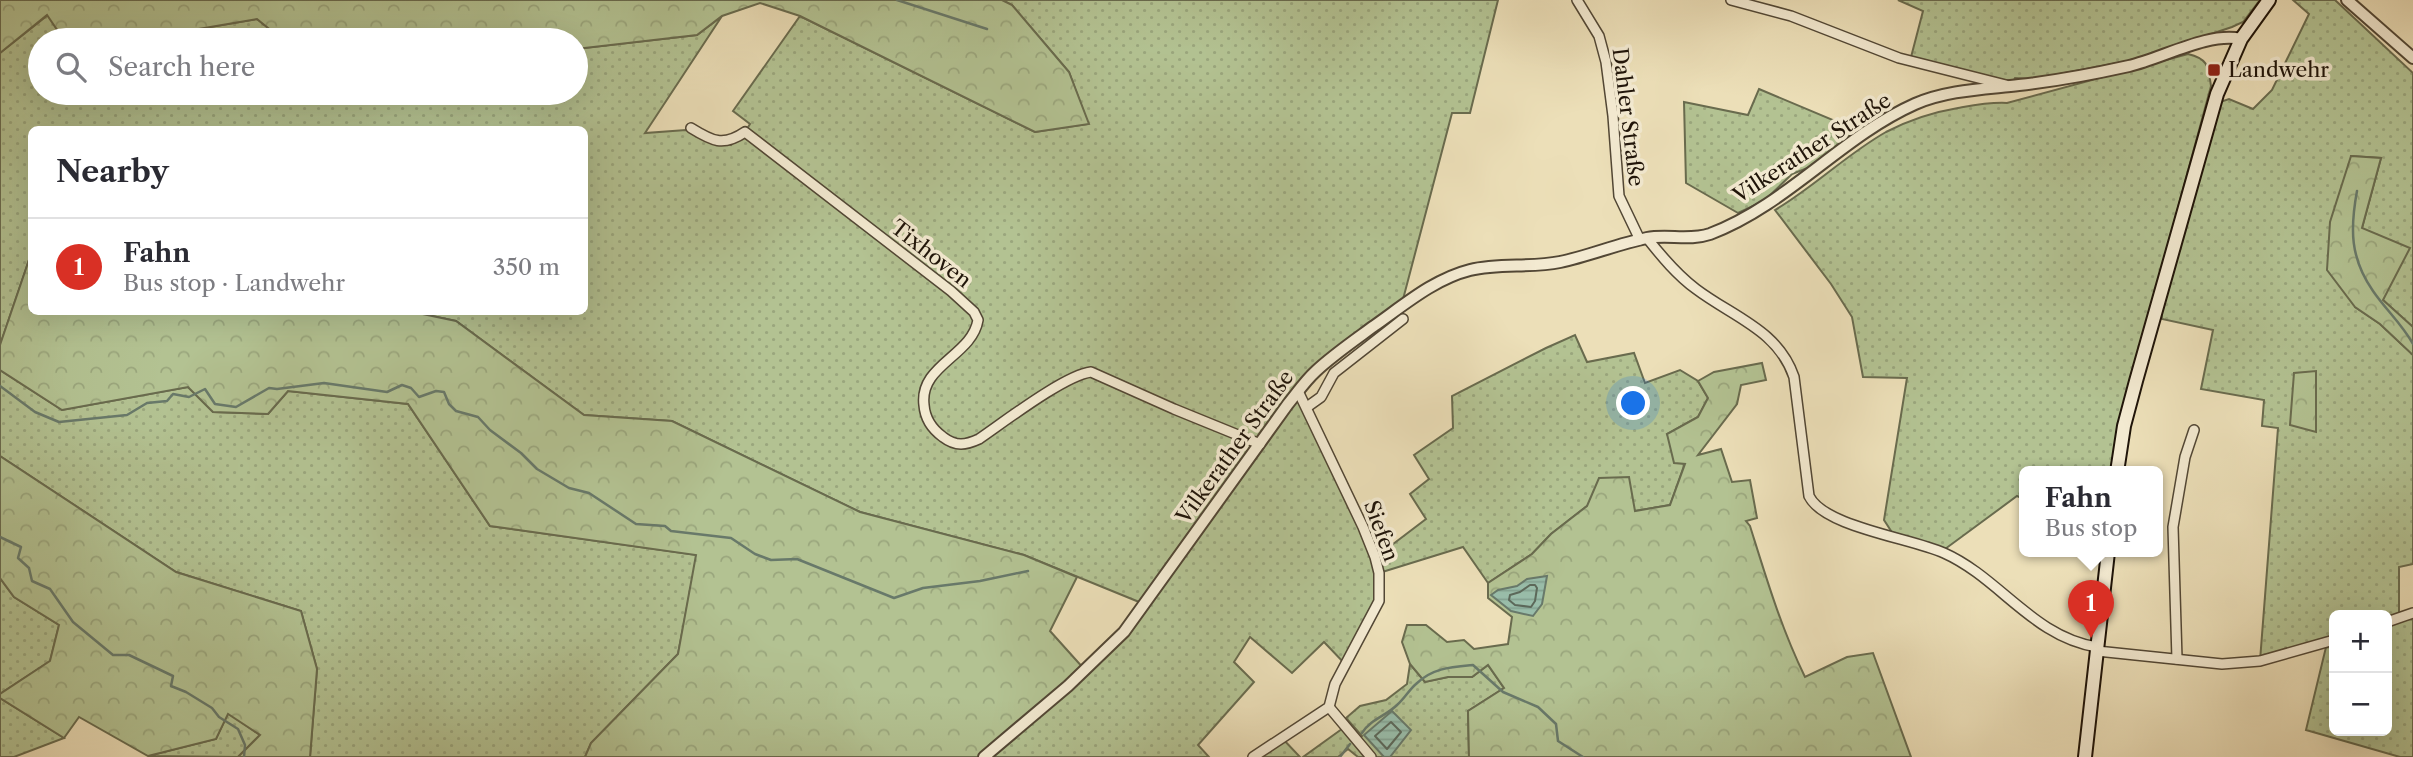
<!DOCTYPE html>
<html lang="en">
<head>
<meta charset="utf-8">
<style>
  body { margin:0; font-family:"Libre Caslon Text",serif; background:#f2f2f3; color:#2b2b33 }
  .controls { position:absolute; right:21px; bottom:21px; display:grid; overflow:hidden; border-radius:10px; box-shadow:0 7px 28px #0002 }
  .controls button { width:63px; height:63px; display:grid; place-items:center; padding:0; border:0; border-bottom:2px solid #e1e1e2; background:#fff; color:#2b2b33; font:35px sans-serif }
  .you { position:absolute; left:1634px; top:404px; width:24px; height:24px; margin:-18px; border:5px solid #fff; border-radius:50%; background:#1a73e8; box-shadow:0 0 0 10px #1a73e833 }
  .badge { display:grid; place-items:center; width:46px; height:46px; border-radius:50%; background:#d93025; color:#fff; font-size:23px; font-weight:700 }
  .pin { position:absolute; translate:-50% -58px; filter:drop-shadow(0 2px 4px #0008) }
  .pin::after { content:''; position:absolute; top:37px; width:24px; height:21px; background:inherit; clip-path:polygon(0 0,100% 0,50% 100%) }
  .popup { position:absolute; left:2019px; top:466px; width:144px; height:91px; box-sizing:border-box; display:grid; place-content:center; border-radius:10px; background:#fff; filter:drop-shadow(0 2px 5px #0005); font-size:23px; white-space:nowrap; color:#7c7c81 }
  .popup b { font-size:26px; color:#2b2b33 }
  .popup::after { content:''; position:absolute; left:50%; top:100%; margin-left:-14px; border:14px solid transparent; border-top-color:#fff }
  .list { margin:0; padding:0; list-style:none }
  h2 { display:flex; justify-content:space-between; align-items:center; height:91px; margin:0; padding:0 28px; font-size:30px }
  h2 small { font-size:23px; font-weight:400; color:#7c7c81 }
  .list li { display:grid; grid-template-columns:46px 1fr auto; gap:21px; align-items:center; box-sizing:border-box; height:98px; padding:0 28px; border-top:2px solid #e1e1e2 }
  .list b { display:block; font-size:26px; white-space:nowrap }
  .list p { margin:0; font-size:23px; white-space:nowrap; color:#7c7c81 }
  .list em { font-size:23px; font-style:normal; color:#7c7c81 }
  .icon { flex:none; width:38px; height:38px; fill:none; stroke:currentColor; stroke-width:2; stroke-linecap:round; stroke-linejoin:round }
  .map { position:relative; flex:none; width:2413px; height:757px; overflow:hidden }
  .search { position:absolute; background:#fff; box-shadow:0 7px 28px #0002; left:28px; top:28px; width:560px; height:77px; display:flex; align-items:center; gap:18px; box-sizing:border-box; padding:0 24px; border-radius:38px; color:#7c7c81; font-size:26px }
  .panel { position:absolute; background:#fff; box-shadow:0 7px 28px #0002; left:28px; top:126px; width:560px; height:189px; border-radius:10px }
  .map>svg:first-child { display:block }
  .grass { fill:url(#grass-dots); stroke:#696b4e; stroke-width:2; fill-rule:evenodd }
  .forest { fill:url(#forest-crowns); stroke:#696b4e; stroke-width:2 }
  .water { fill:url(#water-rules); stroke:#68796a; stroke-width:2 }
  .lines { fill:none; stroke-linecap:round; stroke-linejoin:round }
  .shore { stroke:#5c685a; stroke-width:2 }
  .stream { stroke:#68796a; stroke-width:2.5 }
  .minor-casing { stroke:#524735; stroke-width:12 }
  .tertiary-casing { stroke:#524735; stroke-width:14 }
  .secondary-casing { stroke:#1f1409; stroke-width:16 }
  .minor { stroke:#f3ead1; stroke-width:9 }
  .tertiary { stroke:#f3ead1; stroke-width:10 }
  .secondary { stroke:#f3ead1; stroke-width:12 }
  .poi-dot { fill:#8f2418; stroke:#f3ead1; stroke-width:2.5 }
  .labels { text-anchor:middle; stroke-width:7; stroke-linejoin:round; paint-order:stroke }
  .poi-label { font-size:21px; fill:#1f1409; stroke:#f3ead1; text-anchor:start }
  .street-label { font-size:21px; fill:#1f1409; stroke:#f3ead1 }
</style>
</head>
<body>
<div class="map">
<svg width="2413" height="757" viewBox="0 0 2413 757">
  <defs>
    <pattern id="grass-dots" width="8" height="8" patternUnits="userSpaceOnUse" patternTransform="scale(1.75)"><rect width="8" height="8" fill="#b3c292"/><path d="M2 2h.1M6 6h.1" fill="none" stroke="#9aa67d" stroke-width="1.8" stroke-linecap="round"/></pattern>
    <pattern id="forest-crowns" width="20" height="18" patternUnits="userSpaceOnUse" patternTransform="scale(1.75)"><rect width="20" height="18" fill="#b3c292"/><path d="M2 6a3 3 0 1 1 6 0M12 15a3 3 0 1 1 6 0" fill="none" stroke="#9aa67d"/></pattern>
    <pattern id="water-rules" width="6" height="5" patternUnits="userSpaceOnUse" patternTransform="scale(1.75)"><rect width="6" height="5" fill="#99bdaa"/><path d="M0 2.5h6" fill="none" stroke="#83a291"/></pattern>
  </defs>
  <rect width="100%" height="100%" fill="#ecdfb8"/>
  <filter id="stains"><feTurbulence type="fractalNoise" baseFrequency=".00286" numOctaves="4"/><feColorMatrix values="0 0 0 0 .2 0 0 0 0 .09 0 0 0 0 .02 0 0 0 .5 -.17"/></filter>
  <radialGradient id="worn" r=".72"><stop offset=".6" stop-color="#630" stop-opacity="0"/><stop offset="1" stop-color="#630" stop-opacity=".3"/></radialGradient>
  <g class="grass">
    <polygon points="1002,0 1498,0 1470,113 1452,113 1401,307 1299,391 1376,557 1426,519 1410,494 1429,479 1414,455 1453,428 1452,396 1546,348 1575,335 1587,362 1634,353 1645,383 1680,370 1698,381 1708,398 1698,417 1667,434 1685,463 1670,505 1635,511 1587,506 1551,534 1532,554 1488,583 1463,547 1379,573 1380,591 1346,665 1324,642 1292,673 1250,637 1234,662 1254,682 1198,745 1209,757 984,757 1068,686 1144,604 1024,555 860,512 672,421 584,415 456,321 413,312 584,312 584,130 32,130 31,254 0,345 0,53 48,15 64,40 40,40 40,93 576,93 576,49 697,35 722,16 645,133 686,130 731,145 745,132 750,124 733,111 800,16 1035,132 1088,124 1069,72 1012,5"/>
    <polygon points="1898,0 2260,0 2243,22 2232,27 2133,60 2033,79 2015,78 2011,86 1910,61 1923,11"/>
    <path d="M2293,0H2335L2413,73V327L2383,300L2362,228L2381,158L2351,156L2355,307L2380,324L2413,355V564L2399,567V620L2413,619V757H2400L2306,730L2327,643L2260,661L2278,428L2262,426L2264,400L2201,389L2213,330L2162,319L2161,309L2220,102L2229,99L2253,109L2272,90L2309,14ZM2334,615H2387V731H2334Z"/>
    <polygon points="257,19 283,40 158,40 169,34"/>
    <path d="M2188,54C2209,59 2208,67 2211,86L2131,381L2112,472H2024V499L2017,496L1941,552L1895,537L1884,520L1907,378L1863,377L1852,317L1831,284L1775,210C1814,187 1847,154 1886,132C1909,120 1934,112 1958,108C1975,105 1990,102 2007,103Z"/>
    <polygon points="1759,89 1859,131 1815,165 1792,174 1764,201 1738,213 1686,183 1684,102 1748,115"/>
    <polygon points="0,370 62,410 188,387 213,412 268,414 288,391 408,404 490,526 697,555 678,654 591,743 585,757 310,757 317,669 301,611 176,572 0,456"/>
    <polygon points="0,578 14,597 59,625 50,661 0,694"/>
    <polygon points="1410,664 1425,682 1448,677 1472,677 1488,665 1504,688 1468,711 1469,757 1358,757 1348,749 1338,757 1303,757 1346,726 1358,740 1362,736 1346,718 1360,706 1386,700 1407,684"/>
    <polygon points="0,698 64,738 14,757 0,757"/>
    <polygon points="228,713 260,735 238,757 148,756 216,739"/>
    <polygon points="1281,737 1300,757 1253,757"/>
  </g>
  <g class="forest">
    <polygon points="0,0 1002,0 1012,5 1069,72 1089,124 1035,132 800,16 760,3 722,16 697,35 576,49 576,40 283,40 257,19 169,34 158,40 64,40 47,15 0,53"/>
    <polygon points="2351,156 2381,158 2362,228 2410,248 2383,300 2413,327 2413,355 2380,324 2355,307 2327,270 2330,222"/>
    <polygon points="31,254 32,312 413,312 456,321 584,415 672,421 860,512 1024,555 1077,577 1050,631 1085,670 984,757 585,757 591,743 678,654 696,555 490,526 408,404 288,391 268,414 213,412 188,387 62,410 0,370 0,345"/>
    <path d="M1762,363L1766,380L1741,385L1737,404L1698,455L1721,449L1732,482L1750,480L1757,518L1746,521L1750,526C1766,577 1781,628 1805,677L1847,657L1873,653L1911,757H1469L1468,711L1504,688L1488,665L1472,677H1448L1425,682L1410,664L1402,642L1407,625H1426L1447,642L1464,640L1474,649L1508,644L1512,617L1488,598V583L1532,554L1551,534L1587,506L1599,478L1629,477L1635,511L1670,505L1685,464L1674,463L1667,434L1698,417L1708,398L1698,381L1714,372Z"/>
    <polygon points="2316,371 2316,432 2290,425 2294,373"/>
    <polygon points="0,456 176,572 301,611 317,669 310,757 238,757 260,735 228,714 216,739 148,756 79,717 64,738 0,698 0,694 50,661 59,625 14,597 0,578"/>
  </g>
  <g class="water">
    <polygon points="1547,576 1542,604 1533,616 1511,611 1491,595 1498,590 1517,586 1527,579"/>
    <polygon points="1392,711 1411,730 1390,757 1384,757 1364,735"/>
  </g>
  <g class="lines">
    <g class="shore">
      <polygon points="1530,585 1535,585 1537,588 1535,601 1531,607 1515,605 1509,600 1510,595 1520,592"/>
      <polygon points="1391,722 1401,732 1387,749 1375,736"/>
    </g>
    <g class="stream">
      <polyline points="897,0 987,29"/>
      <path d="M2357,191C2350,229 2350,258 2373,291C2386,310 2402,324 2413,344"/>
      <polyline points="0,386 35,412 59,422 127,415 147,403 167,401 173,394 189,397 205,389 215,404 236,407 269,388 277,389 324,383 387,392 402,385 411,388 419,397 436,391 444,392 449,404 456,411 478,417 490,430 521,453 537,469 569,488 589,493 636,524 665,526 671,531 731,538 755,554 771,560 797,559 894,598 923,588 980,581 1028,571"/>
      <polyline points="0,537 21,547 18,558 29,568 32,581 50,589 73,622 113,655 129,655 173,676 171,686 186,692 212,708 219,717 238,729 245,745 244,757"/>
      <path d="M1362,733C1371,719 1386,716 1397,705C1404,699 1409,690 1416,684C1432,668 1451,667 1473,665L1503,692L1538,707L1556,724L1558,741L1583,757"/>
      <polyline points="1340,757 1350,744"/>
    </g>
    <g class="minor-casing">
      <g id="minor">
        <polyline points="1577,0 1599,36 1606,62 1613,116 1619,196 1640,240"/>
        <polyline points="1731,0 1791,16 1899,58 2006,85"/>
        <path d="M691,128C712,141 723,147 745,132L951,291L974,312L978,320C972,356 919,365 924,405C925,419 932,429 943,437C956,447 966,445 979,439C1004,422 1065,375 1091,372L1174,409L1260,444"/>
        <path d="M1647,238C1662,257 1677,275 1696,289C1733,317 1778,330 1794,377L1809,496C1824,527 1911,538 1944,553C2000,578 2033,637 2097,647"/>
        <polyline points="1307,407 1321,397 1334,373 1403,319"/>
        <polyline points="2387,622 2413,613"/>
        <polyline points="2097,651 2222,664 2260,661 2334,640"/>
        <polyline points="2177,659 2173,527 2185,457 2194,430"/>
        <polyline points="1329,707 1371,757"/>
        <polyline points="1253,757 1329,707 1335,684 1379,601 1379,573 1375,557 1363,527 1298,391"/>
      </g>
    </g>
    <g class="tertiary-casing">
      <g id="tertiary">
        <polyline points="2347,0 2413,58"/>
        <path d="M984,757L1068,686L1124,632L1288,404C1297,393 1305,381 1316,371C1333,355 1355,340 1374,326C1404,305 1434,279 1470,270C1499,263 1530,268 1560,262C1589,256 1617,244 1647,238C1667,234 1690,241 1710,234C1787,205 1841,137 1915,104C1947,90 1985,89 2019,85C2056,81 2093,74 2129,66C2163,58 2208,32 2241,39"/>
      </g>
    </g>
    <g class="secondary-casing">
      <g id="secondary">
        <polyline points="2117,472 2124,426 2136,381 2217,94 2241,39 2269,0"/>
        <polyline points="2085,757 2108,552"/>
      </g>
    </g>
    <use href="#minor" class="minor"/>
    <use href="#tertiary" class="tertiary"/>
    <use href="#secondary" class="secondary"/>
  </g>
  <rect class="poi-dot" x="2207" y="63" width="14" height="14" rx="3.5"/>
  <g class="labels">
    <g class="poi-label">
      <text x="2228" y="77">Landwehr</text>
    </g>
    <g class="street-label">
      <text transform="translate(1628 117) rotate(83)" y="7">Dahler Straße</text>
      <text transform="translate(1812 148) rotate(-33)" y="7">Vilkerather Straße</text>
      <text transform="translate(931 254) rotate(38)" y="7">Tixhoven</text>
      <text transform="translate(1235 447) rotate(-54)" y="7">Vilkerather Straße</text>
      <text transform="translate(1381 531) rotate(70)" y="7">Siefen</text>
    </g>
  </g>
  <rect width="100%" height="100%" filter="url(#stains)"/>
  <rect width="100%" height="100%" fill="url(#worn)"/>
</svg>
<div class="controls">
<button>+</button>
<button>−</button>
</div>
<div class="you"></div>
<div class="pin badge" style="left:2091px;top:638px">1</div>
<div class="popup"><b>Fahn</b>Bus stop</div>
<div class="search"><svg class="icon" aria-label="search" viewBox="0 0 24 24"><circle cx="10" cy="10" r="6"/><path d="M15 15l6 6"/></svg>Search here</div>
<section class="panel">
<h2>Nearby<small></small></h2>
<ul class="list">
<li><span class="badge">1</span><div><b>Fahn</b><p>Bus stop · Landwehr</p></div><em>350 m</em></li>
</ul>
</section>
</div>
</body>
</html>
